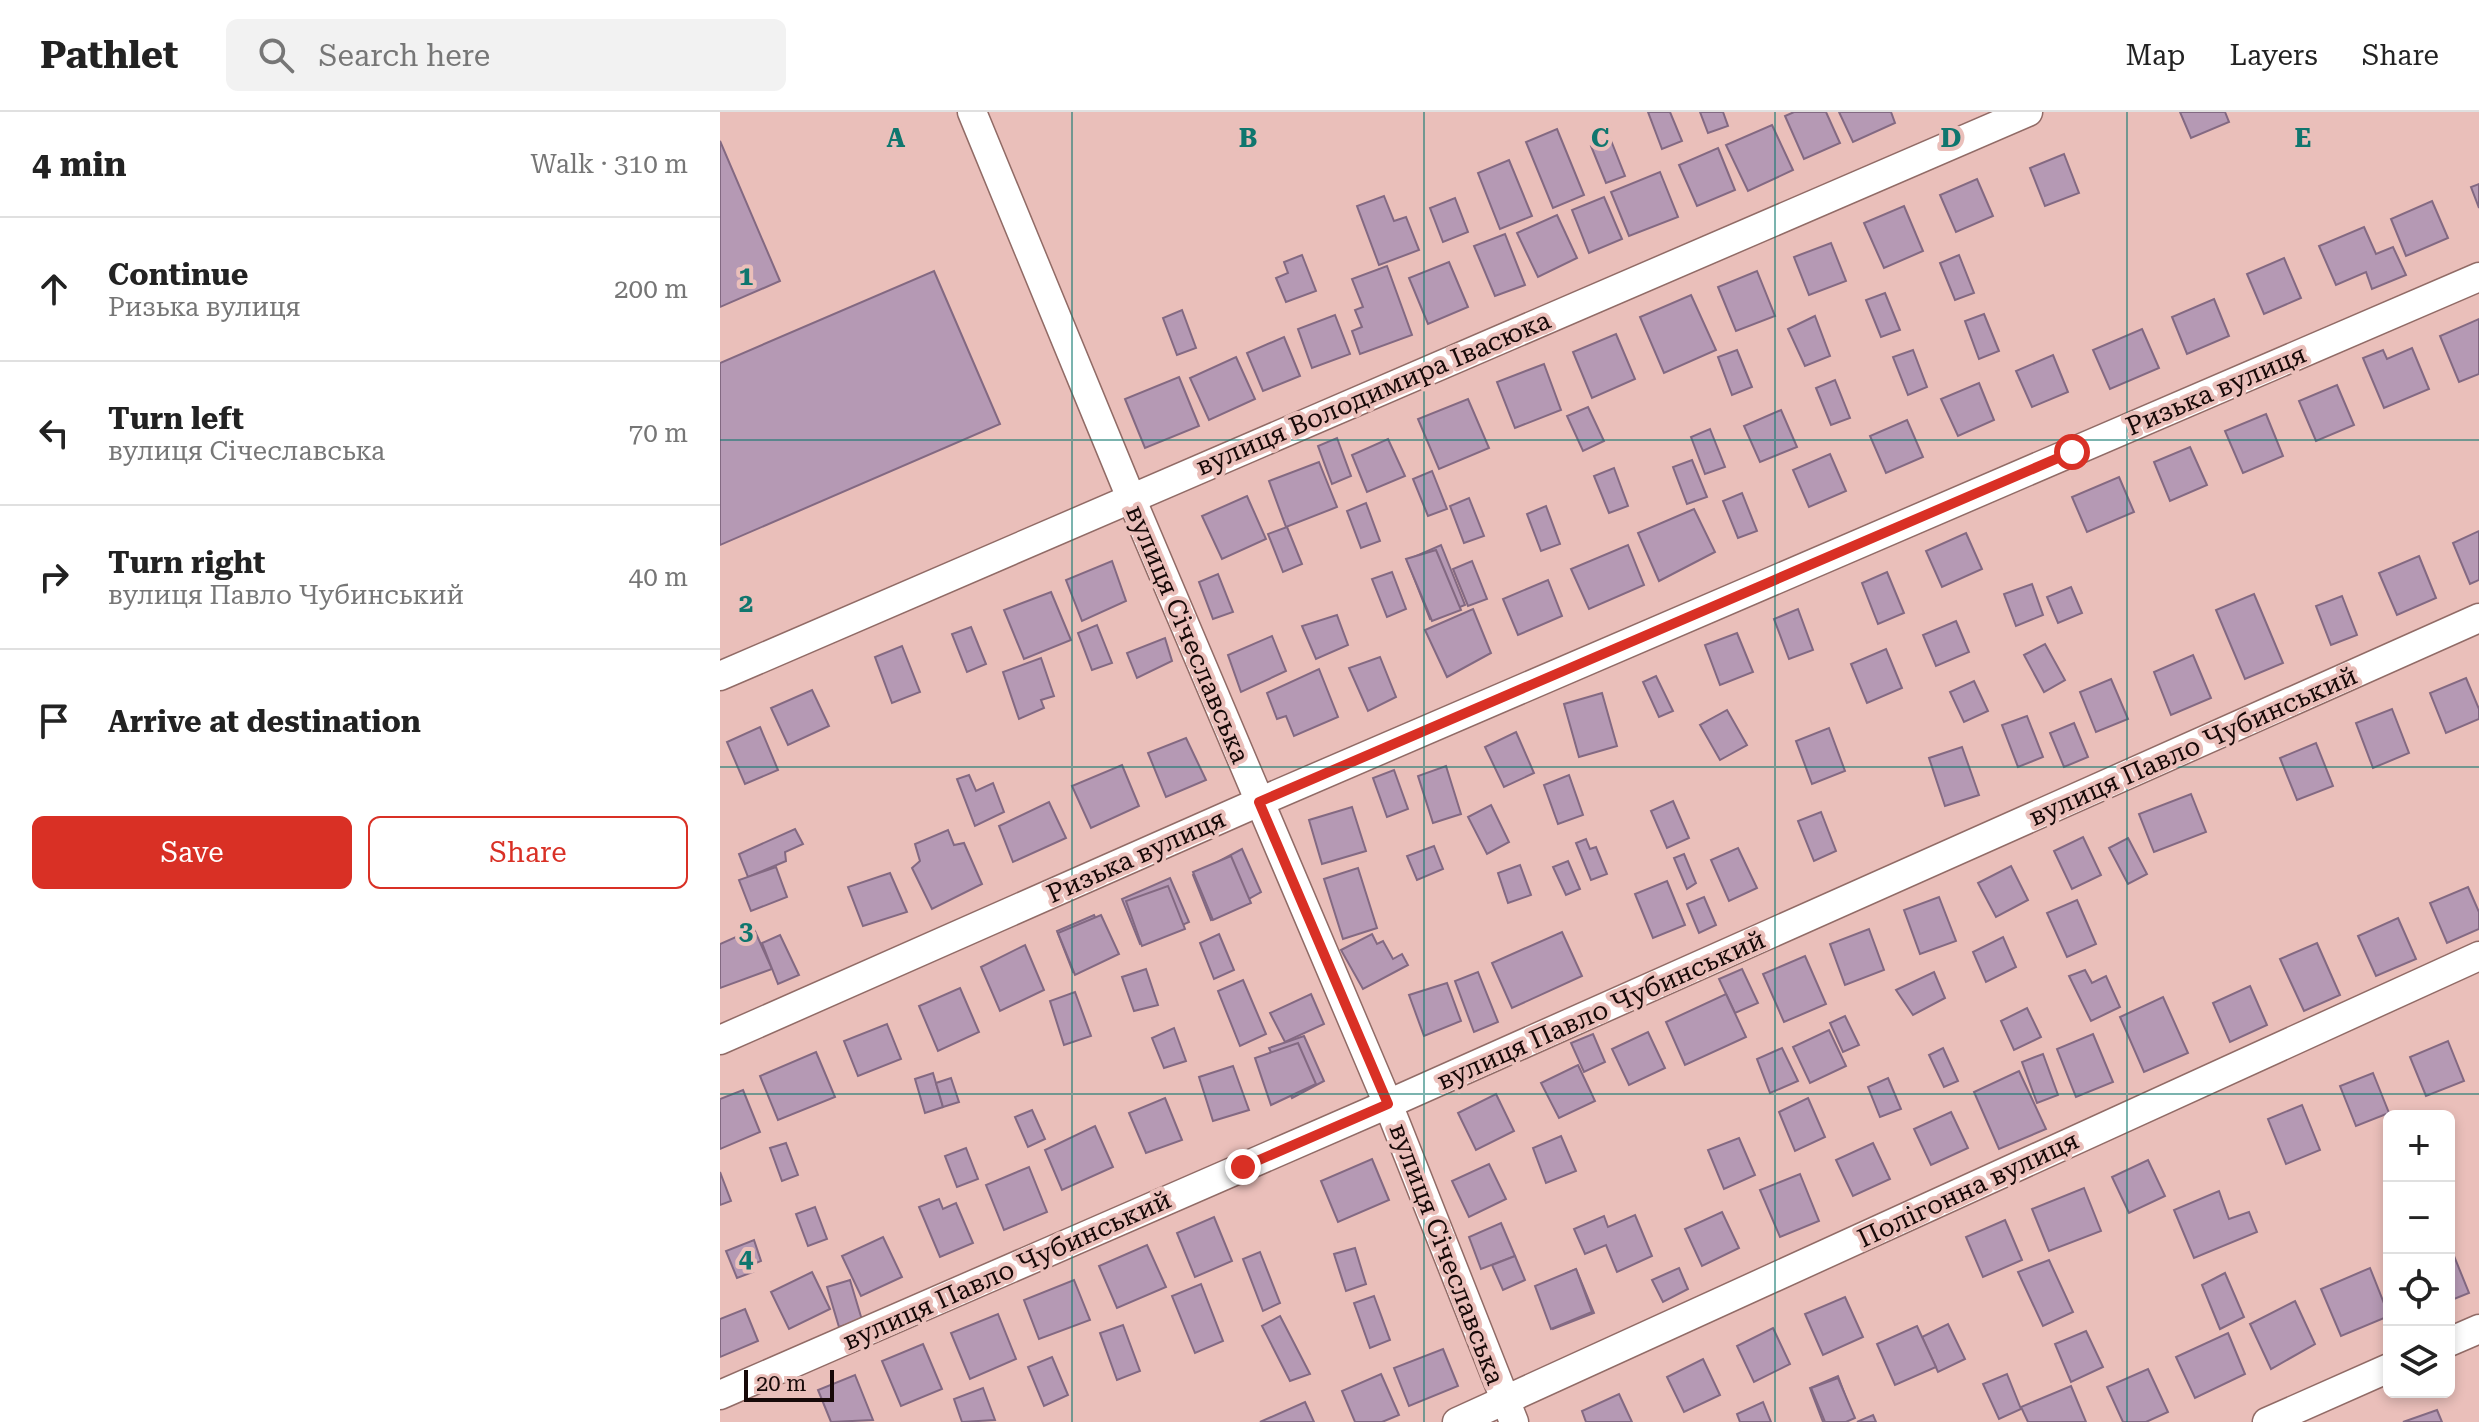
<!DOCTYPE html>
<html lang="en">
<head>
<meta charset="utf-8">
<style>
  body { margin:0; font-family:"Roboto Serif",serif; background:#f2f2f2; color:#222 }
  .controls { position:absolute; right:24px; bottom:24px; display:grid; overflow:hidden; border-radius:12px; box-shadow:0 4px 12px #0003 }
  .controls button { width:72px; height:72px; display:grid; place-items:center; padding:0; border:0; border-bottom:2px solid #e0e0e0; background:#fff; color:#222; font:40px sans-serif }
  .scale { position:absolute; left:24px; bottom:20px; width:90px; box-sizing:border-box; padding-left:8px; border:4px solid #170908; border-top:0; font-size:22px; line-height:28px; white-space:nowrap; color:#170908; -webkit-text-stroke:6px #eabfba; paint-order:stroke }
  .stop { position:absolute; width:24px; height:24px; margin:-18px; border:6px solid #d93025; border-radius:50%; background:#fff }
  .stop.end { background:#d93025; border-color:#fff; box-shadow:0 2px 8px #0008 }
  .list { margin:0; padding:0; list-style:none }
  h2 { display:flex; justify-content:space-between; align-items:center; height:104px; margin:0; padding:0 32px; font-size:34px }
  h2 small { font-size:26px; font-weight:400; color:#767676 }
  .list li { display:grid; grid-template-columns:52px 1fr auto; gap:24px; align-items:center; box-sizing:border-box; height:144px; padding:0 32px; border-top:2px solid #e0e0e0 }
  .list b { display:block; font-size:30px; white-space:nowrap }
  .list p { margin:0; font-size:26px; white-space:nowrap; color:#767676 }
  .list em { font-size:26px; font-style:normal; color:#767676 }
  .actions { display:flex; gap:16px; padding:24px 32px }
  .actions a { flex:1; padding:18px 0; border:2px solid #d93025; border-radius:12px; text-align:center; font-size:28px; color:#d93025 }
  .actions .main { background:#d93025; color:#fff }
  .icon { flex:none; width:44px; height:44px; fill:none; stroke:currentColor; stroke-width:2; stroke-linecap:round; stroke-linejoin:round }
  .map { position:relative; flex:none; width:1759px; height:1310px; overflow:hidden }
  header { display:flex; align-items:center; gap:48px; box-sizing:border-box; height:112px; padding:0 40px; background:#fff; border-bottom:2px solid #e0e0e0 }
  header strong { font-size:38px }
  nav { display:flex; gap:44px; margin-inline-start:auto; font-size:28px }
  .search { width:560px; height:72px; background:#f2f2f2; display:flex; align-items:center; gap:20px; box-sizing:border-box; padding:0 28px; border-radius:12px; color:#767676; font-size:30px }
  main { display:flex }
  aside { flex:1; background:#fff }
  .map>svg:first-child { display:block }
  .building { fill:#b599b4; stroke:#836982; stroke-width:2 }
  .lines { fill:none; stroke-linecap:round; stroke-linejoin:round }
  .street-casing { stroke:#916b66; stroke-width:31 }
  .street { stroke:#fff; stroke-width:28 }
  .route { stroke:#d93025; stroke-width:10 }
  .grid { fill:none; stroke:#0f766e; stroke-width:2; stroke-opacity:0.55 }
  .labels { text-anchor:middle; stroke-width:8; stroke-linejoin:round; paint-order:stroke }
  .street-label { font-size:26px; fill:#170908; stroke:#eabfba }
  .grid-label { font-size:26px; text-anchor:middle; font-weight:bold; fill:#0f766e; stroke:#eabfba; stroke-width:8; stroke-linejoin:round; paint-order:stroke }
</style>
</head>
<body>
<header>
<strong>Pathlet</strong>
<div class="search"><svg class="icon" aria-label="search" viewBox="0 0 24 24"><circle cx="10" cy="10" r="6"/><path d="M15 15l6 6"/></svg>Search here</div>
<nav><a>Map</a><a>Layers</a><a>Share</a></nav>
</header>
<main>
<aside>
<h2>4 min<small>Walk · 310 m</small></h2>
<ul class="list">
<li><svg class="icon" aria-label="ahead" viewBox="0 0 24 24"><path d="M12 20V5M6 11l6-6 6 6"/></svg><div><b>Continue</b><p>Ризька вулиця</p></div><em>200 m</em></li>
<li><svg class="icon" aria-label="left" viewBox="0 0 24 24"><path d="M17 20v-9H6M10 6l-5 5 5 5"/></svg><div><b>Turn left</b><p>вулиця Січеславська</p></div><em>70 m</em></li>
<li><svg class="icon" aria-label="right" viewBox="0 0 24 24"><path d="M7 20v-9h11M14 6l5 5-5 5"/></svg><div><b>Turn right</b><p>вулиця Павло Чубинський</p></div><em>40 m</em></li>
<li><svg class="icon" aria-label="arrive" viewBox="0 0 24 24"><path d="M6 21V4h12l-3 4 3 4H6"/></svg><div><b>Arrive at destination</b></div></li>
</ul>
<div class="actions"><a class="main">Save</a><a>Share</a></div>
</aside>
<div class="map">
<svg width="1759" height="1310" viewBox="0 0 1759 1310">
  <rect width="100%" height="100%" fill="#eabfba"/>
  <g class="building">
    <polygon points="928,0 950,0 962,29 942,37"/>
    <polygon points="980,0 1003,0 1008,14 988,21"/>
    <polygon points="1074,0 1106,0 1120,31 1084,47 1065,4"/>
    <polygon points="1119,0 1171,0 1175,11 1133,30"/>
    <polygon points="1460,0 1505,0 1509,10 1471,26"/>
    <polygon points="1052,13 1073,58 1028,79 1006,33"/>
    <polygon points="837,17 864,83 833,96 806,30"/>
    <polygon points="890,26 905,64 886,71 871,34"/>
    <polygon points="0,29 60,169 0,195"/>
    <polygon points="998,36 1015,78 977,94 959,53"/>
    <polygon points="1344,42 1359,81 1325,94 1310,56"/>
    <polygon points="789,48 812,104 780,117 758,61"/>
    <polygon points="940,60 958,105 909,124 891,80"/>
    <polygon points="1257,67 1273,104 1236,120 1220,83"/>
    <polygon points="1759,72 1759,96 1751,75"/>
    <polygon points="664,84 674,109 686,105 699,138 659,153 637,94"/>
    <polygon points="884,85 902,127 869,141 852,98"/>
    <polygon points="735,86 748,120 723,130 710,96"/>
    <polygon points="1712,89 1728,126 1686,144 1671,107"/>
    <polygon points="1184,94 1203,139 1164,156 1144,111"/>
    <polygon points="837,103 857,146 818,165 797,121"/>
    <polygon points="1644,115 1656,142 1673,135 1686,163 1652,177 1646,160 1616,173 1599,134"/>
    <polygon points="785,122 805,173 775,184 754,134"/>
    <polygon points="1111,131 1126,169 1089,183 1074,145"/>
    <polygon points="582,143 596,179 566,190 556,166 568,161 564,150"/>
    <polygon points="1239,143 1254,181 1235,188 1220,151"/>
    <polygon points="1564,146 1581,186 1544,202 1527,162"/>
    <polygon points="729,150 748,195 708,212 689,166"/>
    <polygon points="667,154 692,223 640,242 632,219 642,215 635,198 643,195 632,167"/>
    <polygon points="214,159 280,312 0,433 0,251"/>
    <polygon points="1037,159 1055,204 1016,219 998,175"/>
    <polygon points="1165,181 1180,218 1161,225 1146,188"/>
    <polygon points="971,183 996,238 944,261 920,205"/>
    <polygon points="1494,187 1509,224 1467,242 1452,205"/>
    <polygon points="462,198 476,236 457,243 443,206"/>
    <polygon points="1264,202 1279,239 1259,247 1245,209"/>
    <polygon points="615,203 630,242 592,256 578,217"/>
    <polygon points="1095,204 1110,244 1085,254 1068,217"/>
    <polygon points="1759,207 1759,262 1739,270 1720,224"/>
    <polygon points="1422,217 1439,256 1390,277 1373,238"/>
    <polygon points="896,222 915,267 872,286 853,240"/>
    <polygon points="564,225 580,264 543,279 527,241"/>
    <polygon points="1692,236 1709,277 1664,296 1643,246 1663,238 1667,247"/>
    <polygon points="1017,238 1032,275 1012,283 998,245"/>
    <polygon points="1193,238 1207,275 1188,283 1173,245"/>
    <polygon points="1333,243 1348,280 1312,295 1296,259"/>
    <polygon points="516,245 535,287 489,308 470,266"/>
    <polygon points="824,252 841,298 795,316 777,270"/>
    <polygon points="459,265 479,314 425,336 405,287"/>
    <polygon points="1115,268 1130,306 1111,313 1096,276"/>
    <polygon points="1259,271 1274,308 1238,324 1221,287"/>
    <polygon points="1617,273 1634,313 1596,329 1579,289"/>
    <polygon points="748,287 769,336 719,357 698,307"/>
    <polygon points="868,295 884,329 863,339 847,304"/>
    <polygon points="1061,298 1077,335 1040,350 1024,314"/>
    <polygon points="1546,302 1563,344 1523,361 1505,319"/>
    <polygon points="1187,308 1203,345 1166,361 1150,324"/>
    <polygon points="990,317 1005,355 985,362 971,325"/>
    <polygon points="617,326 631,364 612,372 598,334"/>
    <polygon points="668,327 685,364 647,380 632,343"/>
    <polygon points="1470,335 1487,373 1450,389 1434,350"/>
    <polygon points="1110,342 1126,379 1089,395 1073,358"/>
    <polygon points="972,348 987,385 967,392 953,355"/>
    <polygon points="599,350 617,395 566,415 549,369"/>
    <polygon points="894,356 908,394 889,401 874,364"/>
    <polygon points="712,359 727,397 708,404 693,367"/>
    <polygon points="1399,365 1414,400 1367,420 1352,385"/>
    <polygon points="1022,381 1037,419 1018,426 1003,389"/>
    <polygon points="527,384 546,427 502,447 482,404"/>
    <polygon points="749,386 764,424 744,431 730,394"/>
    <polygon points="646,391 660,429 641,436 627,399"/>
    <polygon points="826,394 840,432 821,439 807,402"/>
    <polygon points="974,397 995,440 939,469 918,421"/>
    <polygon points="567,415 582,452 563,460 548,422"/>
    <polygon points="1759,419 1759,468 1750,472 1733,431"/>
    <polygon points="1246,421 1262,457 1222,475 1206,439"/>
    <polygon points="721,433 745,493 710,507 687,448"/>
    <polygon points="908,433 924,473 869,497 851,457"/>
    <polygon points="716,438 741,498 712,509 686,447"/>
    <polygon points="1699,444 1716,486 1677,503 1659,461"/>
    <polygon points="392,449 406,489 362,509 346,468"/>
    <polygon points="752,449 767,487 748,494 733,457"/>
    <polygon points="672,460 686,497 667,505 652,467"/>
    <polygon points="1167,460 1184,501 1158,512 1142,471"/>
    <polygon points="498,462 513,500 493,507 479,470"/>
    <polygon points="828,468 842,504 798,523 783,487"/>
    <polygon points="1312,472 1323,503 1296,514 1284,482"/>
    <polygon points="1351,475 1362,501 1338,511 1327,485"/>
    <polygon points="331,480 351,528 304,547 284,498"/>
    <polygon points="1534,482 1563,551 1525,567 1496,498"/>
    <polygon points="1622,484 1637,523 1611,533 1596,494"/>
    <polygon points="753,497 771,541 727,565 705,518"/>
    <polygon points="1078,497 1093,538 1069,547 1054,507"/>
    <polygon points="617,503 628,533 596,547 582,514"/>
    <polygon points="1236,509 1249,540 1216,554 1203,523"/>
    <polygon points="377,513 392,551 372,558 358,521"/>
    <polygon points="251,515 266,552 247,560 232,522"/>
    <polygon points="1017,521 1033,560 1000,573 985,533"/>
    <polygon points="552,524 566,559 521,580 508,543"/>
    <polygon points="445,526 452,549 417,566 407,541"/>
    <polygon points="1325,532 1345,568 1324,580 1304,543"/>
    <polygon points="182,534 200,580 172,591 155,545"/>
    <polygon points="1166,537 1182,576 1147,591 1131,552"/>
    <polygon points="1473,543 1491,586 1451,603 1434,560"/>
    <polygon points="660,545 676,585 648,599 629,556"/>
    <polygon points="321,546 334,584 321,588 324,596 299,607 283,560"/>
    <polygon points="599,557 618,605 574,624 566,604 557,607 547,581"/>
    <polygon points="936,564 953,599 939,605 923,570"/>
    <polygon points="1746,566 1759,597 1759,607 1726,621 1710,581"/>
    <polygon points="1391,567 1408,607 1376,620 1360,580"/>
    <polygon points="1254,569 1268,599 1244,610 1230,580"/>
    <polygon points="92,578 109,614 68,633 51,596"/>
    <polygon points="882,581 897,634 859,645 844,592"/>
    <polygon points="1672,597 1689,641 1653,656 1636,611"/>
    <polygon points="1007,598 1027,633 1000,648 980,613"/>
    <polygon points="1307,604 1323,645 1298,655 1282,613"/>
    <polygon points="1354,611 1368,645 1344,655 1330,621"/>
    <polygon points="40,615 58,658 25,672 7,630"/>
    <polygon points="1109,616 1125,659 1092,672 1076,629"/>
    <polygon points="796,620 814,661 784,675 765,635"/>
    <polygon points="466,626 486,668 446,685 428,641"/>
    <polygon points="1596,631 1613,674 1577,688 1560,646"/>
    <polygon points="1242,635 1259,683 1225,694 1209,646"/>
    <polygon points="402,653 419,694 371,716 352,674"/>
    <polygon points="726,654 741,702 713,711 698,664"/>
    <polygon points="674,658 688,697 667,705 653,666"/>
    <polygon points="249,663 256,679 273,671 284,700 255,714 237,667"/>
    <polygon points="849,663 863,703 838,712 824,673"/>
    <polygon points="1471,682 1486,720 1434,740 1419,702"/>
    <polygon points="953,689 969,726 947,736 931,699"/>
    <polygon points="329,690 346,726 293,750 279,714"/>
    <polygon points="771,693 789,730 767,742 748,705"/>
    <polygon points="632,695 646,739 602,752 589,708"/>
    <polygon points="1101,700 1116,739 1094,749 1078,709"/>
    <polygon points="75,717 83,732 65,740 66,749 28,765 19,742"/>
    <polygon points="228,718 234,733 244,731 262,772 212,797 192,756 200,749 195,732"/>
    <polygon points="1363,725 1381,763 1352,777 1334,739"/>
    <polygon points="1408,726 1427,762 1408,772 1389,736"/>
    <polygon points="866,727 870,737 876,735 887,762 871,768 856,731"/>
    <polygon points="714,734 723,757 697,768 687,744"/>
    <polygon points="1018,736 1037,776 1009,789 991,748"/>
    <polygon points="522,737 541,780 491,808 473,763"/>
    <polygon points="964,742 976,771 967,777 954,746"/>
    <polygon points="511,744 531,791 493,808 473,760"/>
    <polygon points="848,749 860,777 846,783 833,755"/>
    <polygon points="800,753 811,783 788,791 778,761"/>
    <polygon points="1291,754 1308,788 1276,805 1258,771"/>
    <polygon points="56,755 67,785 31,799 19,768"/>
    <polygon points="638,756 657,816 623,827 604,767"/>
    <polygon points="170,761 187,800 143,814 128,775"/>
    <polygon points="450,766 469,810 420,832 402,787"/>
    <polygon points="947,769 965,813 933,826 915,782"/>
    <polygon points="448,774 465,817 422,834 406,789"/>
    <polygon points="1748,775 1759,800 1759,817 1727,831 1710,791"/>
    <polygon points="984,785 996,813 979,821 967,792"/>
    <polygon points="1219,785 1236,829 1200,842 1184,798"/>
    <polygon points="1357,788 1376,832 1347,845 1327,801"/>
    <polygon points="374,803 392,843 353,860 337,819"/>
    <polygon points="381,803 399,842 355,863 338,821"/>
    <polygon points="1678,806 1696,847 1656,864 1638,824"/>
    <polygon points="34,817 52,857 0,876 0,832"/>
    <polygon points="1149,817 1164,858 1125,873 1110,832"/>
    <polygon points="842,820 862,864 792,896 772,851"/>
    <polygon points="499,822 514,858 494,867 480,831"/>
    <polygon points="652,822 657,832 663,829 673,847 682,842 688,853 643,877 621,838"/>
    <polygon points="60,823 79,863 58,872 42,831"/>
    <polygon points="1283,825 1296,855 1266,870 1253,840"/>
    <polygon points="1597,831 1620,883 1584,899 1560,847"/>
    <polygon points="305,833 324,878 280,899 261,855"/>
    <polygon points="1085,844 1106,892 1064,910 1043,862"/>
    <polygon points="426,857 438,893 414,899 402,865"/>
    <polygon points="1022,857 1038,891 1015,901 999,867"/>
    <polygon points="1365,858 1372,871 1386,864 1400,895 1371,909 1349,864"/>
    <polygon points="758,860 778,910 754,920 735,869"/>
    <polygon points="1214,860 1225,886 1193,903 1176,878"/>
    <polygon points="523,868 546,922 520,934 498,879"/>
    <polygon points="727,871 741,909 704,924 689,883"/>
    <polygon points="1530,874 1547,913 1510,930 1493,891"/>
    <polygon points="240,876 259,920 218,939 199,894"/>
    <polygon points="355,880 371,924 344,933 330,889"/>
    <polygon points="591,882 604,912 565,930 550,901"/>
    <polygon points="1006,882 1026,925 965,953 946,910"/>
    <polygon points="1443,885 1468,941 1424,960 1400,905"/>
    <polygon points="1307,896 1321,925 1294,938 1281,909"/>
    <polygon points="1125,904 1139,933 1123,940 1110,911"/>
    <polygon points="167,912 181,947 138,964 124,929"/>
    <polygon points="454,916 466,949 444,956 432,926"/>
    <polygon points="1109,918 1126,954 1090,971 1073,935"/>
    <polygon points="928,920 945,956 909,973 892,937"/>
    <polygon points="873,922 885,950 864,960 851,931"/>
    <polygon points="1373,922 1393,970 1356,985 1337,937"/>
    <polygon points="584,924 604,969 572,986 549,936"/>
    <polygon points="1728,929 1744,969 1706,984 1690,945"/>
    <polygon points="578,931 596,972 551,993 535,946"/>
    <polygon points="1062,936 1078,969 1050,981 1037,947"/>
    <polygon points="1223,936 1238,969 1224,975 1209,943"/>
    <polygon points="96,940 115,985 58,1008 40,964"/>
    <polygon points="1323,942 1338,983 1317,991 1302,950"/>
    <polygon points="858,953 875,989 839,1006 821,971"/>
    <polygon points="513,954 529,998 493,1009 479,965"/>
    <polygon points="1299,959 1326,1017 1279,1037 1254,980"/>
    <polygon points="213,961 223,995 205,1001 195,967"/>
    <polygon points="1653,961 1669,1001 1636,1014 1620,974"/>
    <polygon points="231,966 239,990 223,995 216,971"/>
    <polygon points="1168,966 1181,997 1160,1005 1148,975"/>
    <polygon points="23,978 40,1020 0,1037 0,987"/>
    <polygon points="776,982 794,1019 756,1038 738,1001"/>
    <polygon points="445,986 462,1028 426,1041 409,1001"/>
    <polygon points="1088,986 1105,1025 1075,1039 1059,1000"/>
    <polygon points="1582,993 1600,1038 1566,1052 1548,1007"/>
    <polygon points="312,998 325,1027 308,1035 295,1005"/>
    <polygon points="1231,1000 1248,1036 1211,1053 1194,1017"/>
    <polygon points="375,1014 393,1055 342,1078 325,1038"/>
    <polygon points="841,1024 856,1059 826,1071 813,1036"/>
    <polygon points="1019,1026 1035,1063 1004,1077 988,1038"/>
    <polygon points="66,1031 78,1063 62,1069 50,1036"/>
    <polygon points="1153,1031 1170,1067 1133,1084 1116,1048"/>
    <polygon points="246,1036 258,1067 237,1075 225,1044"/>
    <polygon points="652,1047 669,1088 618,1110 601,1069"/>
    <polygon points="1428,1048 1445,1084 1409,1101 1392,1065"/>
    <polygon points="769,1052 786,1087 749,1105 732,1069"/>
    <polygon points="309,1055 327,1100 284,1118 266,1073"/>
    <polygon points="0,1060 11,1089 0,1093"/>
    <polygon points="1080,1062 1099,1109 1060,1125 1040,1078"/>
    <polygon points="1364,1076 1381,1119 1329,1139 1312,1097"/>
    <polygon points="1499,1079 1509,1107 1529,1100 1537,1120 1474,1146 1454,1098"/>
    <polygon points="219,1087 223,1097 236,1091 253,1131 220,1145 199,1095"/>
    <polygon points="95,1095 107,1127 88,1134 76,1102"/>
    <polygon points="1002,1100 1019,1136 982,1154 965,1117"/>
    <polygon points="915,1103 932,1144 897,1160 886,1133 865,1142 854,1117 884,1104 888,1115"/>
    <polygon points="494,1105 512,1149 475,1165 457,1121"/>
    <polygon points="1285,1108 1302,1148 1263,1165 1246,1125"/>
    <polygon points="781,1111 795,1144 761,1157 749,1125"/>
    <polygon points="163,1125 182,1165 141,1184 122,1144"/>
    <polygon points="34,1128 41,1149 31,1153 33,1160 17,1166 6,1139"/>
    <polygon points="427,1133 446,1175 397,1196 379,1154"/>
    <polygon points="1730,1134 1749,1181 1729,1189 1729,1135"/>
    <polygon points="635,1136 646,1172 626,1179 614,1142"/>
    <polygon points="540,1140 560,1191 543,1199 523,1147"/>
    <polygon points="795,1144 805,1168 783,1178 772,1153"/>
    <polygon points="1329,1148 1353,1200 1323,1214 1298,1160"/>
    <polygon points="959,1156 968,1177 943,1190 932,1168"/>
    <polygon points="1650,1156 1669,1204 1621,1224 1601,1177"/>
    <polygon points="856,1157 874,1201 833,1217 817,1175"/>
    <polygon points="856,1157 872,1200 831,1217 815,1174"/>
    <polygon points="92,1160 110,1197 69,1217 51,1180"/>
    <polygon points="1505,1161 1524,1205 1500,1217 1482,1173"/>
    <polygon points="130,1168 142,1208 119,1215 107,1175"/>
    <polygon points="354,1168 370,1208 319,1227 304,1188"/>
    <polygon points="481,1172 503,1229 475,1241 452,1184"/>
    <polygon points="654,1184 670,1228 650,1236 634,1191"/>
    <polygon points="1125,1185 1143,1225 1103,1243 1085,1202"/>
    <polygon points="1575,1189 1595,1232 1551,1257 1530,1212"/>
    <polygon points="25,1197 38,1229 0,1245 0,1207"/>
    <polygon points="278,1202 296,1247 250,1267 231,1221"/>
    <polygon points="560,1204 590,1262 570,1269 542,1214"/>
    <polygon points="1228,1212 1245,1247 1218,1260 1202,1225"/>
    <polygon points="403,1213 420,1259 397,1268 380,1221"/>
    <polygon points="1197,1214 1216,1255 1175,1273 1157,1232"/>
    <polygon points="1053,1216 1070,1252 1034,1270 1017,1234"/>
    <polygon points="1366,1219 1383,1255 1351,1270 1335,1232"/>
    <polygon points="1508,1221 1525,1262 1475,1286 1456,1245"/>
    <polygon points="203,1232 222,1277 181,1294 162,1249"/>
    <polygon points="723,1237 738,1274 689,1294 674,1256"/>
    <polygon points="332,1245 348,1283 324,1294 308,1255"/>
    <polygon points="983,1247 1000,1283 964,1300 947,1265"/>
    <polygon points="1428,1257 1448,1300 1426,1310 1403,1310 1387,1275"/>
    <polygon points="661,1262 679,1303 662,1310 635,1310 622,1279"/>
    <polygon points="1287,1262 1301,1297 1279,1307 1263,1272"/>
    <polygon points="135,1263 153,1308 111,1310 98,1278"/>
    <polygon points="1118,1264 1131,1300 1103,1310 1090,1276"/>
    <polygon points="1118,1266 1135,1306 1126,1310 1105,1310 1091,1276"/>
    <polygon points="1351,1274 1366,1310 1308,1310 1301,1295"/>
    <polygon points="263,1276 275,1308 242,1310 234,1287"/>
    <polygon points="899,1282 912,1310 866,1310 862,1299"/>
    <polygon points="585,1290 594,1310 540,1310"/>
    <polygon points="1043,1290 1051,1310 1020,1310 1017,1302"/>
    <polygon points="1717,1298 1722,1310 1683,1310"/>
    <polygon points="1153,1303 1156,1310 1137,1310"/>
  </g>
  <g class="lines">
    <g class="street-casing">
      <g id="street">
        <polyline points="252,0 411,386 668,992 794,1310"/>
        <polyline points="0,564 1308,0"/>
        <polyline points="0,928 539,690 1759,165"/>
        <polyline points="1729,1230 1759,1217"/>
        <polyline points="0,1283 668,992 1759,506"/>
        <polyline points="737,1310 1759,844"/>
        <polyline points="1547,1310 1669,1256"/>
      </g>
    </g>
    <use href="#street" class="street"/>
  </g>
  <g class="lines">
    <polyline class="route" points="523,1055 668,992 539,690 1352,340"/>
  </g>
  <path class="grid" d="M352,0V1310M704,0V1310M1055,0V1310M1407,0V1310M0,328H1759M0,655H1759M0,982H1759"/>
  <g class="labels">
    <g class="street-label">
      <text transform="translate(1496 278) rotate(-23)" y="9">Ризька вулиця</text>
      <text transform="translate(653 281) rotate(-23)" y="9">вулиця Володимира Івасюка</text>
      <text transform="translate(468 522) rotate(67)" y="9">вулиця Січеславська</text>
      <text transform="translate(1473 634) rotate(-24)" y="9">вулиця Павло Чубинський</text>
      <text transform="translate(416 744) rotate(-24)" y="9">Ризька вулиця</text>
      <text transform="translate(881 898) rotate(-24)" y="9">вулиця Павло Чубинський</text>
      <text transform="translate(1248 1077) rotate(-25)" y="9">Полігонна вулиця</text>
      <text transform="translate(727 1142) rotate(69)" y="9">вулиця Січеславська</text>
      <text transform="translate(287 1158) rotate(-24)" y="9">вулиця Павло Чубинський</text>
    </g>
  </g>
  <g class="grid-label">
    <text x="176" y="35">A</text>
    <text x="528" y="35">B</text>
    <text x="880" y="35">C</text>
    <text x="1231" y="35">D</text>
    <text x="1583" y="35">E</text>
    <text x="26" y="173">1</text>
    <text x="26" y="500">2</text>
    <text x="26" y="828">3</text>
    <text x="26" y="1155">4</text>
  </g>
</svg>
<div class="controls">
<button>+</button>
<button>−</button>
<button><svg class="icon" aria-label="locate" viewBox="0 0 24 24"><circle cx="12" cy="12" r="6"/><path d="M12 2v4M12 18v4M2 12h4M18 12h4"/></svg></button>
<button><svg class="icon" aria-label="layers" viewBox="0 0 24 24"><path d="M12 4l9 5-9 5-9-5zM3 14l9 5 9-5"/></svg></button>
</div>
<div class="scale">20 m</div>
<div class="stop" style="left:1352px;top:340px"></div>
<div class="stop end" style="left:523px;top:1055px"></div>
</div>
</main>
</body>
</html>
